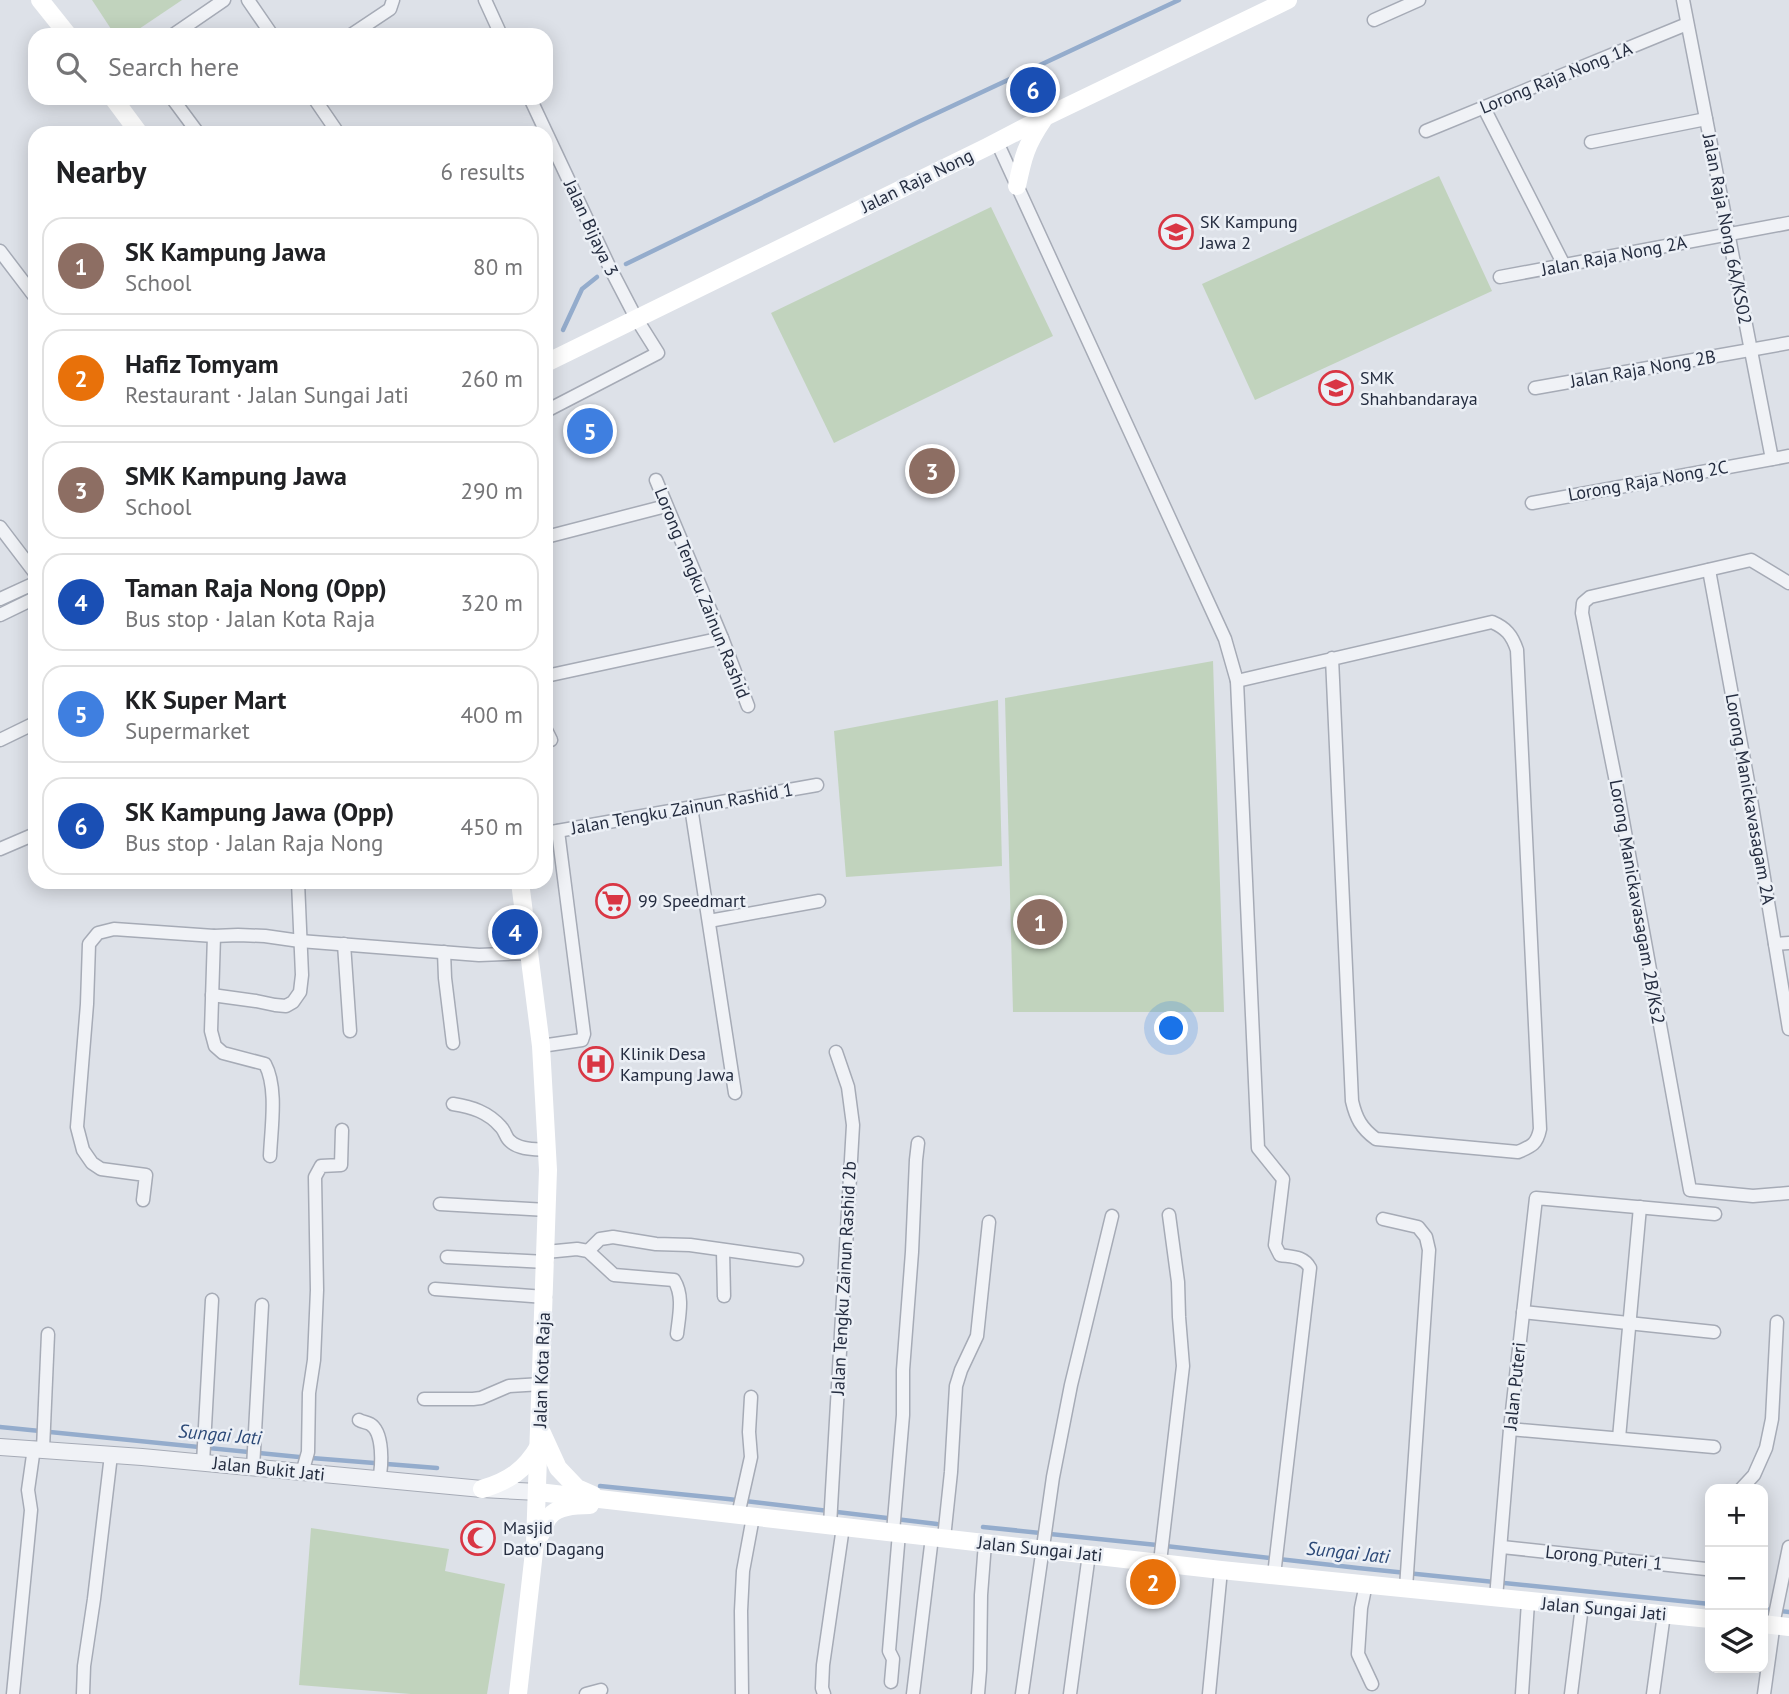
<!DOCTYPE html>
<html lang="en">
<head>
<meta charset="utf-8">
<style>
  body { margin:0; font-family:"PT Sans",sans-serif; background:#f2f2f2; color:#202124 }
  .controls { position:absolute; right:21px; bottom:21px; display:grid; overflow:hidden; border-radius:14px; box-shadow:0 4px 18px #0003 }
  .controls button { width:63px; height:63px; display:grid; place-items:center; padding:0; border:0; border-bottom:2px solid #e0e0e0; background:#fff; color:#202124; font:35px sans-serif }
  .you { position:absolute; left:1172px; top:1029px; width:24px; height:24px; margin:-18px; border:5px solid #fff; border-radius:50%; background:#1a73e8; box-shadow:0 0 0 10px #1a73e833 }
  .badge { display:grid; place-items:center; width:46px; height:46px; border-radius:50%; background:#111827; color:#fff; font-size:23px; font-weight:700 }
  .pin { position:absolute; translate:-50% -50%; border:4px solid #fff; box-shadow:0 2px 7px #0006 }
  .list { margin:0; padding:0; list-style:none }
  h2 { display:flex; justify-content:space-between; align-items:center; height:91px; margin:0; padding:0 28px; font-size:30px }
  h2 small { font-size:23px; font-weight:400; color:#757577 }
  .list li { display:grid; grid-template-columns:46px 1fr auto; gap:21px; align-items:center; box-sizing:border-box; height:98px; margin:0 14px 14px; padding:0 14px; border:2px solid #e0e0e0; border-radius:21px }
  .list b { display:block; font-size:26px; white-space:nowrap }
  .list p { margin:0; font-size:23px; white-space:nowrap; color:#757577 }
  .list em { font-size:23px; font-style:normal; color:#757577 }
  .icon { flex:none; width:38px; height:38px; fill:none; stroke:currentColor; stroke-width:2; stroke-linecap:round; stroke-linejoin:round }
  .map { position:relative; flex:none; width:1789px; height:1694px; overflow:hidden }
  .search { position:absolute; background:#fff; box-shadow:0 4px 18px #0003; left:28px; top:28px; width:525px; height:77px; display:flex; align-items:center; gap:18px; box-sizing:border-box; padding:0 24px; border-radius:21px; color:#757577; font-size:26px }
  .panel { position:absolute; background:#fff; box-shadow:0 4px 18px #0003; left:28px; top:126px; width:525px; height:763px; border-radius:21px }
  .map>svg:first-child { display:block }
  .green { fill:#c1d3bd }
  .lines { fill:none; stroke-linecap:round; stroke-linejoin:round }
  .stream { stroke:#94accc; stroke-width:4.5 }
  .minor-casing { stroke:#a6abb6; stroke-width:15 }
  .tertiary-casing { stroke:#a6abb6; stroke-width:18 }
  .minor { stroke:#f0f2f6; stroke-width:12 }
  .tertiary { stroke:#f0f2f6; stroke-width:16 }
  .secondary { stroke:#fff; stroke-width:18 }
  .labels { text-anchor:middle; stroke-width:5; stroke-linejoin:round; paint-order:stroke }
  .street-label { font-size:18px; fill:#252d40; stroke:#ecf0f6 }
  .poi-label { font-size:18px; fill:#252d40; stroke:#ecf0f6; text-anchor:start }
  .water-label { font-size:19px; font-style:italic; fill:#2c4977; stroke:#ecf0f6 }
</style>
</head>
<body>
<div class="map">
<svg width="1789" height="1694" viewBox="0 0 1789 1694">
  <rect width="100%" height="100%" fill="#dde1e8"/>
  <g class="green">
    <polygon points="92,0 182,0 130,35 115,35"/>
    <polygon points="1439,176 1492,291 1255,400 1202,284"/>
    <polygon points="991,207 1053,336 834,443 771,313"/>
    <polygon points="1213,661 1224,1012 1013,1012 1005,698"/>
    <polygon points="998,700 1002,866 846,877 834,731"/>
    <polygon points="311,1528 449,1549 445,1571 505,1584 487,1694 411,1694 299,1685"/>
  </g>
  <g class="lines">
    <g class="stream">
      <polyline points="626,264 918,122 1179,0"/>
      <polyline points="563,330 582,289 597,277"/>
      <polyline points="0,1427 299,1457 437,1468"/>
      <polyline points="600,1486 728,1499 937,1524"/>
      <polyline points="983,1527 1157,1545 1358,1568 1710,1604"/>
      <polyline points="1763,1609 1789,1612"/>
    </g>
    <g class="minor-casing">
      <g id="minor">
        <polyline points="248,0 272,35"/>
        <polyline points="485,0 501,35"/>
        <polyline points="1683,0 1772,459"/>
        <polyline points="1374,20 1419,0"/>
        <polyline points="173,35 224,0"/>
        <polyline points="351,35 390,9 393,0"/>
        <polyline points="172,98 198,133"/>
        <polyline points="314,98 338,133"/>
        <polyline points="530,98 609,266 636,318 658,353 546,411"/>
        <polyline points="1484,108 1564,265"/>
        <polyline points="1426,131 1687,24"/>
        <path d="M997,142L1225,639L1237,681L1258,1148L1283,1179L1275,1245L1280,1255C1292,1257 1304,1256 1310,1268L1274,1575"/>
        <polyline points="1591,142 1706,119"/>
        <polyline points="0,251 35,297"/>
        <polyline points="1500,277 1789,223"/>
        <polyline points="1535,388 1789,343"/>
        <polyline points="656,480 722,638 748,706"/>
        <polyline points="1532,503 1789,456"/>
        <polyline points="0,527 35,573"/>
        <polyline points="546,537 666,506"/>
        <polyline points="1709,570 1749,787 1789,1029"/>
        <polyline points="1789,583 1751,560 1590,597 1583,603 1582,613 1615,777 1690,1190 1753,1196 1789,1193"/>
        <polyline points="0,599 35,583"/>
        <polyline points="0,615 35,598"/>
        <polyline points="546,676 722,638"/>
        <path d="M1237,681L1492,622C1506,628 1512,635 1517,650L1540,1129C1537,1144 1532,1146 1518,1152L1376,1139C1361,1128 1356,1118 1352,1101L1332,658"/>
        <polyline points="546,730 551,740"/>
        <polyline points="0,740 35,723"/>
        <polyline points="691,807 735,1093"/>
        <polyline points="546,833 817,785"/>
        <polyline points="0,849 35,834"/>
        <polyline points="709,921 819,901"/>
        <path d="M214,936L211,1031L215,1046L223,1053L265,1064C278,1088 271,1129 270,1156"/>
        <polyline points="344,944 350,1031"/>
        <polyline points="1775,944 1789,943"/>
        <polyline points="444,952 445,978 453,1043"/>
        <polyline points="212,995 256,1001 275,1005 286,1006 293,1002 300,992 302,975 298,882"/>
        <polyline points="541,1046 582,1040 584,1034 558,831"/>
        <path d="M453,1104C472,1107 488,1112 501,1127C505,1131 506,1138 510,1141C519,1150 536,1149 547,1150"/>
        <polyline points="143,1200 146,1175 101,1169 92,1163 83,1150 77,1127 87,1004 89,944 98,933 114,929 214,936 238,935 265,936 300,941 479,955 529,953"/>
        <polyline points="440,1204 547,1210"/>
        <polyline points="1383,1219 1418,1227 1426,1237 1429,1250 1406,1588"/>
        <polyline points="588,1251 600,1239 613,1237 656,1244 690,1245 797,1260"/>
        <polyline points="723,1251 724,1296"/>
        <path d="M546,1252L577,1249L588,1251L614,1275L674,1280C684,1296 679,1316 677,1334"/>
        <polyline points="447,1257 546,1262"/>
        <polyline points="435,1289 545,1297"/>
        <polyline points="1523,1312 1714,1332"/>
        <polyline points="424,1399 473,1399 481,1398 509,1386 542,1384"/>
        <path d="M359,1420C362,1422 366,1422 370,1424C384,1432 382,1466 379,1480"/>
        <polyline points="1510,1429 1714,1447"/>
        <polyline points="1619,1438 1640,1207"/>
        <polyline points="43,1449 48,1334"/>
        <polyline points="203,1463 212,1300"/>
        <polyline points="253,1468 262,1305"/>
        <polyline points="302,1473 308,1452 309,1393 314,1360 317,1290 315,1177 321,1166 341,1165 342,1130"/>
        <polyline points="1741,1489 1754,1475 1766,1448 1772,1419 1777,1322"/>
        <polyline points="738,1515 751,1457 749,1432 751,1397"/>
        <polyline points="830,1525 853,1125 848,1087 836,1052"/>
        <polyline points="893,1532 903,1415 903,1370 912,1252 916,1160 918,1143"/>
        <polyline points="944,1538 951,1472 956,1386 961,1370 977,1336 989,1222"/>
        <polyline points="1502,1547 1706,1569"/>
        <polyline points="1160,1562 1183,1366 1179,1317 1178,1282 1169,1215"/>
        <polyline points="1366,1584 1361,1608 1358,1654 1372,1684"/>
        <polyline points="1496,1598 1510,1429 1536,1198 1715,1214"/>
        <polyline points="891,1682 893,1659 889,1651 899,1533"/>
        <polyline points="13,1694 31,1510 28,1490 34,1448"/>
        <polyline points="83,1694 84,1666 94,1599 111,1455"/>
        <polyline points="586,1694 601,1690"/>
        <polyline points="742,1694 741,1611 743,1571 753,1517"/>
        <polyline points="824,1694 822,1688 823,1665 843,1527"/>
        <polyline points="913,1694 932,1537"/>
        <polyline points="978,1694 980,1670 981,1595 985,1543"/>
        <polyline points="1022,1694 1053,1477 1071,1385 1112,1216"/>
        <polyline points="1070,1694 1089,1554"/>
        <polyline points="1209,1694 1221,1570"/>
        <polyline points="1522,1694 1528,1602"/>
        <polyline points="1571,1694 1582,1606"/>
        <polyline points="1653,1694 1664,1614"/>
        <polyline points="1764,1694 1775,1615 1789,1547"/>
      </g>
    </g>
    <g class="tertiary-casing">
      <polyline id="tertiary" points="0,1447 142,1457 482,1489 538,1492"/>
    </g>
    <use href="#minor" class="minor"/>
    <use href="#tertiary" class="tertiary"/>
    <g class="secondary">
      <polyline points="40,0 68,35"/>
      <polyline points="113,98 139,133"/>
      <path d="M1017,186C1023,157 1026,145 1043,120"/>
      <polyline points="546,363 987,147 1045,117 1288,0"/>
      <polyline points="542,1433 558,1468 577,1488 593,1495"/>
      <path d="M482,1489C509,1481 525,1470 539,1446"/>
      <polyline points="538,1492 1221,1570 1710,1619"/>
      <path d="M539,1537C543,1531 545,1521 550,1516C558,1506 578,1505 590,1505"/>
      <polyline points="1763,1624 1789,1627"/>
      <polyline points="518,1694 535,1543 548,1170 541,1046 520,882"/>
    </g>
  </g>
  <defs>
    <g id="school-ring" transform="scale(1.75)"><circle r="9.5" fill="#ecf0f6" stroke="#d93644" stroke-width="1.5"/><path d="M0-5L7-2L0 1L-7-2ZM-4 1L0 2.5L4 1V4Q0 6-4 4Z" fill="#d93644"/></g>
    <g id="supermarket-ring" transform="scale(1.75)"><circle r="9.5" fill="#ecf0f6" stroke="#d93644" stroke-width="1.5"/><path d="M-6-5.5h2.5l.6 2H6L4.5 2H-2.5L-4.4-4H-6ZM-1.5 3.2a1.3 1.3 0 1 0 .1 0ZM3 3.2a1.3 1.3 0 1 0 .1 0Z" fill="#d93644"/></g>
    <g id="hospital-ring" transform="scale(1.75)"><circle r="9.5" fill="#ecf0f6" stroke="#d93644" stroke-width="1.5"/><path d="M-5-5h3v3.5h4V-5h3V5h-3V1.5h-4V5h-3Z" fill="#d93644"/></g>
    <g id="mosque-ring" transform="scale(1.75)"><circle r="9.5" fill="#ecf0f6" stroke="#d93644" stroke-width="1.5"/><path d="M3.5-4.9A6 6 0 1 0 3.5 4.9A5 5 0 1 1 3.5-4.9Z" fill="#d93644"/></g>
  </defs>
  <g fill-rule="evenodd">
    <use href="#school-ring" x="1176" y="232"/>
    <use href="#school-ring" x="1336" y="388"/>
    <use href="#supermarket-ring" x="613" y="901"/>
    <use href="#hospital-ring" x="596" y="1064"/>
    <use href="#mosque-ring" x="478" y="1538"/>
  </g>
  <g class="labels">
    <g class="street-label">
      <text transform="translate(1556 78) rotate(-22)" y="6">Lorong Raja Nong 1A</text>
      <text transform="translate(917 181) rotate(-26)" y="6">Jalan Raja Nong</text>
      <text transform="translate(591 228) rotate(65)" y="6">Jalan Bijaya 3</text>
      <text transform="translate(1727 229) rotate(79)" y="6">Jalan Raja Nong 6A/KS02</text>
      <text transform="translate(1614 256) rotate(-11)" y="6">Jalan Raja Nong 2A</text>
      <text transform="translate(1643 369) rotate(-10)" y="6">Jalan Raja Nong 2B</text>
      <text transform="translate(1648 481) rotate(-10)" y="6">Lorong Raja Nong 2C</text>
      <text transform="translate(702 593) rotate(68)" y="6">Lorong Tengku Zainun Rashid</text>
      <text transform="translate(1750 799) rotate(80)" y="6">Lorong Manickavasagam 2A</text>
      <text transform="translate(682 809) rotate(-10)" y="6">Jalan Tengku Zainun Rashid 1</text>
      <text transform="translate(1637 902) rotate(80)" y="6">Lorong Manickavasagam 2B/Ks2</text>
      <text transform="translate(844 1278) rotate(-87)" y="6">Jalan Tengku Zainun Rashid 2b</text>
      <text transform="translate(542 1370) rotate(-88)" y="6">Jalan Kota Raja</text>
      <text transform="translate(1515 1386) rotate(-84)" y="6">Jalan Puteri</text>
      <text transform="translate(269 1469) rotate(6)" y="6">Jalan Bukit Jati</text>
      <text transform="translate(1040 1549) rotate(6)" y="6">Jalan Sungai Jati</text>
      <text transform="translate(1604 1558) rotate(6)" y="6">Lorong Puteri 1</text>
      <text transform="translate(1604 1609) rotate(5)" y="6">Jalan Sungai Jati</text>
    </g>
    <g class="poi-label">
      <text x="1200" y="228">SK Kampung<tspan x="1200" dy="21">Jawa 2</tspan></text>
      <text x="1360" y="384">SMK<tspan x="1360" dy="21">Shahbandaraya</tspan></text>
      <text x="638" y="907">99 Speedmart</text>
      <text x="620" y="1060">Klinik Desa<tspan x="620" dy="21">Kampung Jawa</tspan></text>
      <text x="503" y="1534">Masjid<tspan x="503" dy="21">Dato' Dagang</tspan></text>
    </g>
    <g class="water-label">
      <text transform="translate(220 1434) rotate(5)" y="7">Sungai Jati</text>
      <text transform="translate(1348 1552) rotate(6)" y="7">Sungai Jati</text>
    </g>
  </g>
</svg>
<div class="controls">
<button>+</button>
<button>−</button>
<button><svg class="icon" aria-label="layers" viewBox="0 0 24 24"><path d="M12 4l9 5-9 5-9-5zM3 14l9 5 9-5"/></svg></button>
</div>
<div class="you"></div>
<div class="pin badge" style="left:1040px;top:922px;background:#8d6e63">1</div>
<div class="pin badge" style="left:1153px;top:1582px;background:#e8710a">2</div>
<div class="pin badge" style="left:932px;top:471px;background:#8d6e63">3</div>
<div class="pin badge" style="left:515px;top:932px;background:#1a4fb4">4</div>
<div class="pin badge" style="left:590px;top:431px;background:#3f7fe0">5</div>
<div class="pin badge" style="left:1033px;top:90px;background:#1a4fb4">6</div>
<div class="search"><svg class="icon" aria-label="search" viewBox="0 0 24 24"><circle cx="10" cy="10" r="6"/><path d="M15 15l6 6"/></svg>Search here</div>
<section class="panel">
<h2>Nearby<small>6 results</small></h2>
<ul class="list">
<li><span class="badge" style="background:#8d6e63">1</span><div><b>SK Kampung Jawa</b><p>School</p></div><em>80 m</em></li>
<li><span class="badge" style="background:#e8710a">2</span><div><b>Hafiz Tomyam</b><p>Restaurant · Jalan Sungai Jati</p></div><em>260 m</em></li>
<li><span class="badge" style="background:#8d6e63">3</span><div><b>SMK Kampung Jawa</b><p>School</p></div><em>290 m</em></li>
<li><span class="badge" style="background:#1a4fb4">4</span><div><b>Taman Raja Nong (Opp)</b><p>Bus stop · Jalan Kota Raja</p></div><em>320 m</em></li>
<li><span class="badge" style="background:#3f7fe0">5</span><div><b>KK Super Mart</b><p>Supermarket</p></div><em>400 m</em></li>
<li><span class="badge" style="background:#1a4fb4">6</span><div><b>SK Kampung Jawa (Opp)</b><p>Bus stop · Jalan Raja Nong</p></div><em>450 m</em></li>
</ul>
</section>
</div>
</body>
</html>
